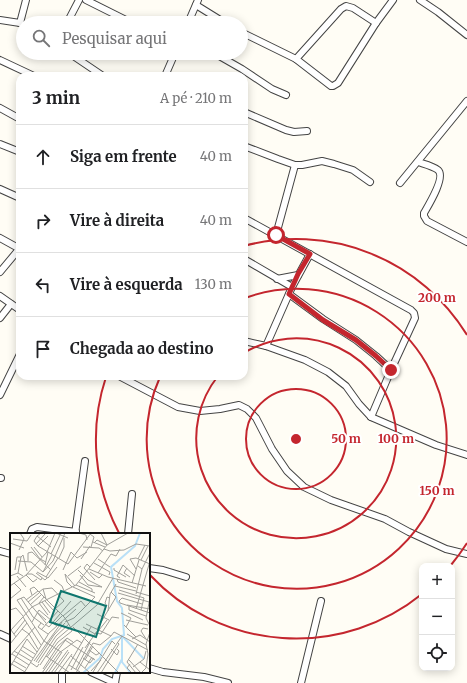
<!DOCTYPE html>
<html lang="pt">
<head>
<meta charset="utf-8">
<style>
  body { margin:0; font-family:Merriweather,serif; background:#f6f6f6; color:#202124 }
  .controls { position:absolute; right:12px; bottom:12px; display:grid; overflow:hidden; border-radius:8px; box-shadow:0 2px 10px #0003 }
  .controls button { width:36px; height:36px; display:grid; place-items:center; padding:0; border:0; border-bottom:1px solid #e0e0e0; background:#fff; color:#202124; font:20px sans-serif }
  .stop { position:absolute; width:12px; height:12px; margin:-9px; border:3px solid #c4262e; border-radius:50%; background:#fff }
  .stop.end { background:#c4262e; border-color:#fff; box-shadow:0 1px 4px #0008 }
  .list { margin:0; padding:0; list-style:none }
  h2 { display:flex; justify-content:space-between; align-items:center; height:52px; margin:0; padding:0 16px; font-size:17px }
  h2 small { font-size:13px; font-weight:400; color:#757577 }
  .list li { display:grid; grid-template-columns:26px 1fr auto; gap:12px; align-items:center; box-sizing:border-box; height:64px; padding:0 16px; border-top:1px solid #e0e0e0 }
  .list b { display:block; font-size:15px; white-space:nowrap }
  .list em { font-size:13px; font-style:normal; color:#757577 }
  .icon { flex:none; width:22px; height:22px; fill:none; stroke:currentColor; stroke-width:2; stroke-linecap:round; stroke-linejoin:round }
  .map { position:relative; flex:none; width:467px; height:683px; overflow:hidden }
  .search { position:absolute; background:#fff; box-shadow:0 2px 10px #0003; left:16px; top:16px; width:232px; height:44px; display:flex; align-items:center; gap:10px; box-sizing:border-box; padding:0 14px; border-radius:22px; color:#757577; font-size:15px }
  .panel { position:absolute; background:#fff; box-shadow:0 2px 10px #0003; left:16px; top:72px; width:232px; height:308px; border-radius:12px }
  .map>svg:first-child { display:block }
  .lines { fill:none; stroke-linecap:round; stroke-linejoin:round }
  .minor-casing { stroke:#444; stroke-width:8 }
  .minor { stroke:#fff; stroke-width:6 }
  .route { stroke:#c4262e; stroke-width:5 }
  .ring { fill:none; stroke:#c4262e; stroke-width:2 }
  .inset-river { fill:none; stroke:#b9e0f7; stroke-width:2 }
  .inset-road { fill:none; stroke:#a09f9a; stroke-width:1 }
  .view { fill:#0f766e; fill-opacity:0.15; stroke:#0f766e; stroke-width:2 }
  .inset-edge { fill:none; stroke:#111; stroke-width:2 }
  .centre { fill:#c4262e; stroke:#fff; stroke-width:2 }
  .ring-label { font-size:12px; text-anchor:middle; font-weight:bold; fill:#c4262e; stroke:#fff; stroke-width:4; stroke-linejoin:round; paint-order:stroke }
</style>
</head>
<body>
<div class="map">
<svg width="467" height="683" viewBox="0 0 467 683">
  <rect width="100%" height="100%" fill="#fffdf5"/>
  <g class="lines">
    <g class="minor-casing">
      <g id="minor">
        <polyline points="86,0 132,23"/>
        <polyline points="420,0 438,12 467,35"/>
        <polyline points="196,5 225,23"/>
        <polyline points="0,20 20,23 23,25"/>
        <polyline points="20,23 26,0"/>
        <polyline points="67,23 79,0"/>
        <polyline points="188,23 198,0"/>
        <polyline points="241,32 296,59 331,86 333,86 338,83 376,23 393,0"/>
        <polyline points="69,53 103,76"/>
        <polyline points="214,53 242,69 272,89 286,95"/>
        <polyline points="296,59 341,9 346,6 353,8 376,23"/>
        <polyline points="0,60 34,76"/>
        <polyline points="165,76 175,53"/>
        <polyline points="0,108 20,119"/>
        <polyline points="244,112 286,130 294,132 307,131"/>
        <polyline points="0,144 20,152"/>
        <polyline points="244,146 278,159 295,165 302,165 322,161 334,164 353,170 370,182"/>
        <path d="M418,162C424,164 433,166 438,170C446,177 428,206 424,213V216L427,221L467,242"/>
        <polyline points="400,183 467,101"/>
        <polyline points="0,189 20,198"/>
        <polyline points="244,218 411,310 414,313 415,318 391,370 371,417"/>
        <polyline points="276,235 295,165"/>
        <polyline points="0,238 20,249"/>
        <polyline points="244,259 292,287"/>
        <polyline points="0,272 20,248"/>
        <polyline points="277,279 298,275"/>
        <polyline points="289,294 323,319 356,340 376,356 391,370"/>
        <polyline points="0,296 20,310"/>
        <polyline points="0,318 11,304"/>
        <polyline points="244,341 266,346 305,360 328,372 346,386 359,404 371,417 436,445 467,455"/>
        <polyline points="266,346 292,287 310,254"/>
        <polyline points="119,376 178,407 200,411 220,409 239,405 247,409 256,418 272,449 287,471 304,487 331,500 385,519 409,532 446,549 467,554"/>
        <polyline points="0,395 20,354"/>
        <polyline points="0,478 1,478"/>
        <polyline points="30,534 32,529 37,527 76,532"/>
        <polyline points="75,534 85,461"/>
        <polyline points="128,534 132,494"/>
        <polyline points="0,551 11,554"/>
        <polyline points="149,568 163,570 186,577"/>
        <polyline points="0,634 11,639"/>
        <polyline points="149,668 163,672 204,677 228,683"/>
        <polyline points="62,672 62,683"/>
        <polyline points="91,672 115,683"/>
        <polyline points="115,683 117,672"/>
        <polyline points="301,683 321,601"/>
      </g>
    </g>
    <use href="#minor" class="minor"/>
  </g>
  <g class="lines">
    <polyline class="route" points="276,235 310,254 298,274 289,294 323,320 356,340 376,356 391,370"/>
  </g>
  <g class="ring">
    <circle cx="296" cy="439" r="50"/>
    <path d="M244 353A100 100 0 1 1 218 376"/>
    <path d="M245 298A150 150 0 1 1 160 377"/>
    <path d="M467 543A200 200 0 0 1 451 565M422 594A200 200 0 0 1 150 575M119 533A200 200 0 0 1 106 377M244 246A200 200 0 0 1 467 335"/>
  </g>
  <g transform="translate(10 533)">
    <rect width="140" height="140" fill="#fffdf5"/>
    <path class="inset-river" d="M112,103V129L120,139M113,104L134,126M73,140L90,125L93,116L102,106L114,102L112,75L107,68L101,34L125,13L130,0M105,140L112,126"/>
    <path class="inset-road" d="M31,0L27,3L41,14M46,0L58,5M69,0L76,2L77,7M91,0L97,12M80,1L84,4L81,14M27,3L24,8L28,13L58,31L81,0M3,6L17,8L21,2M83,9L95,14M0,10L14,15M84,10L87,7L97,12M26,11L35,1M28,13L38,3M21,14L30,26L36,29M24,14L32,24M73,14L89,15L93,18M94,16L100,18L114,17L126,11L140,13M9,17L14,6L10,0M41,21L51,0M101,21L106,23L110,16M11,24L13,22L17,38M49,25L54,14V5M71,26L80,13M88,26L100,34M128,26L135,12M131,27L138,13M8,28L21,29L33,39L42,22M18,28V20L22,19L41,37M84,30L100,39L99,42M35,32L38,19M80,34L77,31L74,35L85,47M104,35V37L116,44M117,35L114,40L120,44M79,36L98,44L136,53M126,36L120,26L126,25L140,31M132,36L140,20M5,37L7,24H11L8,40M53,37L61,19L67,25L77,19M68,37L78,47L92,54M27,39L38,45L47,34M33,39L43,28L55,0M80,39L89,45L92,42M26,40L35,47L37,45M88,40L101,21M17,41H22L31,47L32,45M16,42L23,49L27,46M70,42L78,52L92,54M0,43L8,40L13,43M7,43L16,54M58,43L71,33M36,44L48,25M110,45L107,43L113,32L125,43M107,46L108,49L126,55M44,47L52,53L54,58M69,49L82,56V59M122,50L129,27M66,52L85,60M0,53L16,42L37,19L45,0M105,53L126,58M62,54L57,49L55,41L65,53M33,56L42,55L54,68L45,76M109,57L134,65L131,77M29,59L33,56L36,66M126,59L140,63M108,60L139,69M126,61L132,36L128,33M22,62L20,56L24,54L55,85L61,95M34,64L29,70L38,82M11,65L23,84L34,92M140,65L136,85L140,93M0,66L11,57L4,50M16,67L28,58M35,68L43,77M18,69L29,60M32,69L40,80M132,71L112,65L109,68L110,70L140,80M20,72L31,62M117,72L140,76M97,73L95,70L97,64L100,65M119,73V77L136,83M126,76L140,28M0,77L6,75L13,83M98,78L100,61L106,51M27,79L36,87M111,80L121,85L116,94M118,80L133,87M87,81L99,87M53,83L71,68L76,74M13,84L31,112M116,87L138,92M22,89L29,77L42,88M55,89L64,85L85,64L63,54M31,90L28,94L38,101M36,90L14,64L7,67L34,108L51,119M35,91L39,94L61,68M76,91L101,103L104,99L138,117M114,92L126,104M47,93L44,91L52,83M63,94L109,140M73,94L85,101M12,96L19,101L28,116M87,96L106,64L101,59M31,97L48,78M89,97L97,87M85,100L91,101L102,84L109,85M4,101L15,87M117,101L136,112M6,104L1,97L22,74L66,52L97,12L118,0M17,106L27,119M122,106L130,102L140,109M136,106L131,98L133,95L138,96M55,107L85,127M0,111L17,90M12,113L25,121M75,115L88,97M101,116L107,122L109,118L107,116M11,117L23,125M48,117L57,105L63,109M79,117L86,122L90,120M4,118L21,128M2,121L19,132M0,123L25,94M36,123L60,140M61,123L80,140M37,124L48,109L62,98L61,95M73,125L80,130L84,125M75,127L83,113M119,127L131,140L136,135L138,121L136,111L140,99M4,128L16,135M24,128L52,89M20,129L27,134L29,131M26,129L44,102L55,90M130,129L140,137M0,130L15,139M28,130L46,103L59,91M120,131L117,135L122,140M30,132L47,106L87,72L103,45M59,132L70,139M0,134L17,106M123,134L134,126L136,118M75,135L82,124M33,136L48,113L56,106M66,136L80,109M61,137L73,114M81,138L91,127M83,139L102,108L105,111M14,140L39,100L66,76M32,140L48,117M35,140L49,120L67,107L72,110M38,140L52,119M41,140L58,117M44,140L59,119M48,140L62,121M54,140L81,94M66,140L83,110L90,112L101,103M87,140L112,103M91,140L109,111L107,109M126,140L117,129L128,111"/>
    <path class="view" d="M51,58L96,73L86,104L40,89Z"/>
    <rect width="140" height="140" class="inset-edge"/>
  </g>
  <circle cx="296" cy="439" r="6" class="centre"/>
  <g class="ring-label">
    <text x="437" y="302">200 m</text>
    <text x="346" y="443">50 m</text>
    <text x="396" y="443">100 m</text>
    <text x="437" y="495">150 m</text>
  </g>
</svg>
<div class="controls">
<button>+</button>
<button>−</button>
<button><svg class="icon" aria-label="locate" viewBox="0 0 24 24"><circle cx="12" cy="12" r="6"/><path d="M12 2v4M12 18v4M2 12h4M18 12h4"/></svg></button>
</div>
<div class="stop" style="left:276px;top:235px"></div>
<div class="stop end" style="left:391px;top:370px"></div>
<div class="search"><svg class="icon" aria-label="search" viewBox="0 0 24 24"><circle cx="10" cy="10" r="6"/><path d="M15 15l6 6"/></svg>Pesquisar aqui</div>
<section class="panel">
<h2>3 min<small>A pé · 210 m</small></h2>
<ul class="list">
<li><svg class="icon" aria-label="ahead" viewBox="0 0 24 24"><path d="M12 20V5M6 11l6-6 6 6"/></svg><div><b>Siga em frente</b></div><em>40 m</em></li>
<li><svg class="icon" aria-label="right" viewBox="0 0 24 24"><path d="M7 20v-9h11M14 6l5 5-5 5"/></svg><div><b>Vire à direita</b></div><em>40 m</em></li>
<li><svg class="icon" aria-label="left" viewBox="0 0 24 24"><path d="M17 20v-9H6M10 6l-5 5 5 5"/></svg><div><b>Vire à esquerda</b></div><em>130 m</em></li>
<li><svg class="icon" aria-label="arrive" viewBox="0 0 24 24"><path d="M6 21V4h12l-3 4 3 4H6"/></svg><div><b>Chegada ao destino</b></div></li>
</ul>
</section>
</div>
</body>
</html>
